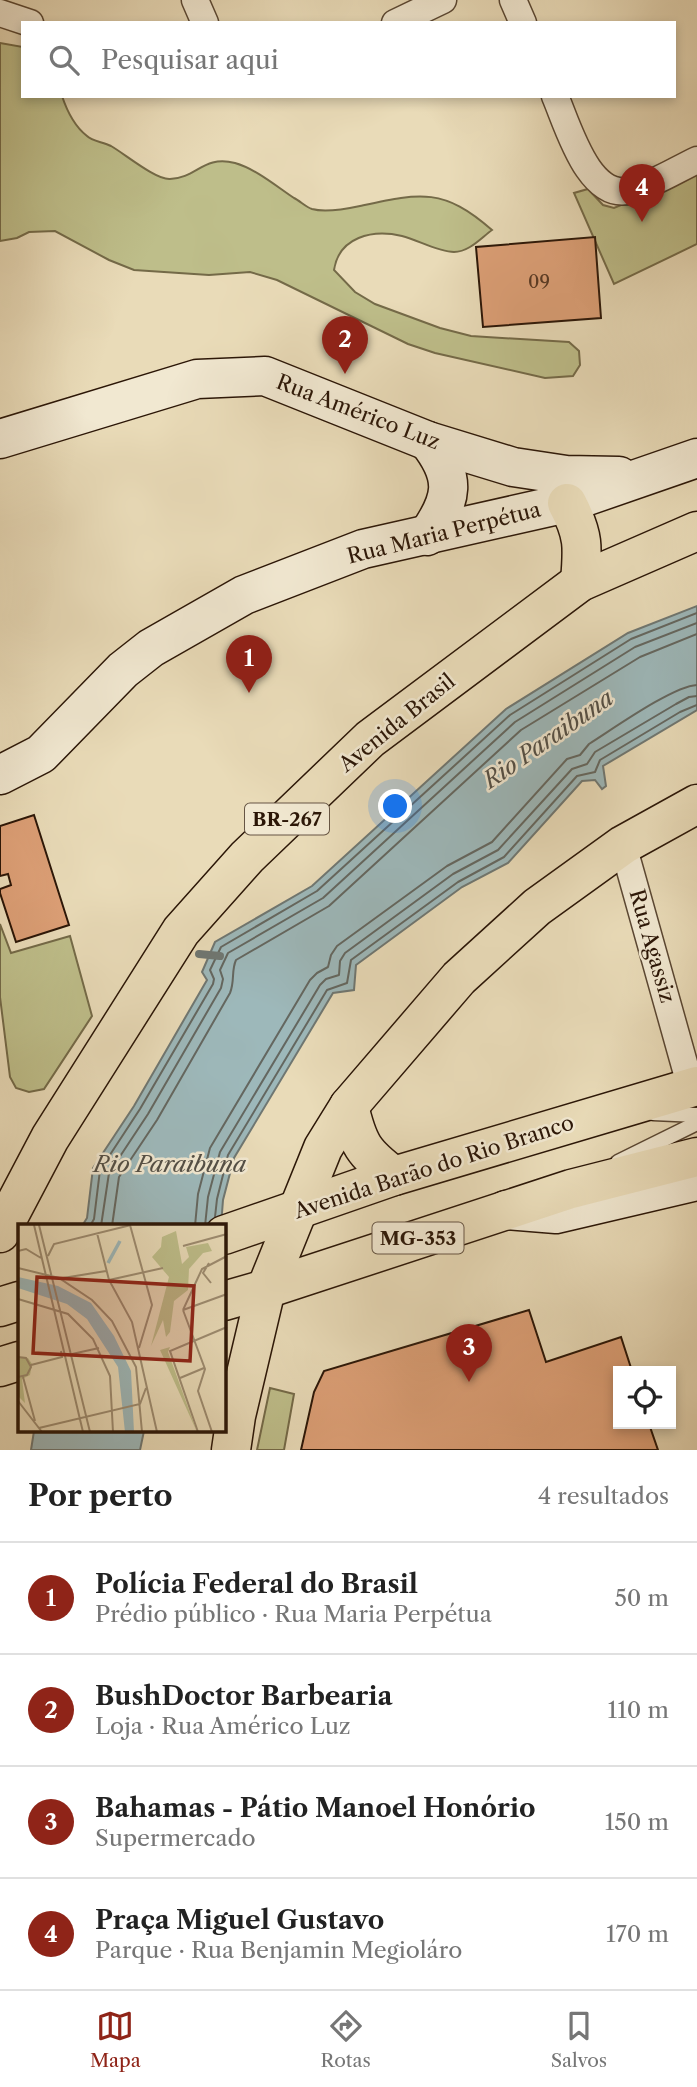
<!DOCTYPE html>
<html lang="pt">
<head>
<meta charset="utf-8">
<style>
  body { margin:0; font-family:"Libre Caslon Text",serif; background:#f6f6f6; color:#222 }
  .controls { position:absolute; right:21px; bottom:21px; display:grid; overflow:hidden; border-radius:0px; box-shadow:0 4px 10px #0003 }
  .controls button { width:63px; height:63px; display:grid; place-items:center; padding:0; border:0; border-bottom:2px solid #e0e0e0; background:#fff; color:#222; font:35px sans-serif }
  .you { position:absolute; left:396px; top:807px; width:24px; height:24px; margin:-18px; border:5px solid #fff; border-radius:50%; background:#1a73e8; box-shadow:0 0 0 10px #1a73e833 }
  .badge { display:grid; place-items:center; width:46px; height:46px; border-radius:50%; background:#8f2418; color:#fff; font-size:23px; font-weight:700 }
  .pin { position:absolute; translate:-50% -58px; filter:drop-shadow(0 2px 4px #0008) }
  .pin::after { content:''; position:absolute; top:37px; width:24px; height:21px; background:inherit; clip-path:polygon(0 0,100% 0,50% 100%) }
  .list { margin:0; padding:0; list-style:none }
  h2 { display:flex; justify-content:space-between; align-items:center; height:91px; margin:0; padding:0 28px; font-size:30px }
  h2 small { font-size:23px; font-weight:400; color:#767676 }
  .list li { display:grid; grid-template-columns:46px 1fr auto; gap:21px; align-items:center; box-sizing:border-box; height:112px; padding:0 28px; border-top:2px solid #e0e0e0 }
  .list b { display:block; font-size:26px; white-space:nowrap }
  .list p { margin:0; font-size:23px; white-space:nowrap; color:#767676 }
  .list em { font-size:23px; font-style:normal; color:#767676 }
  .icon { flex:none; width:38px; height:38px; fill:none; stroke:currentColor; stroke-width:2; stroke-linecap:round; stroke-linejoin:round }
  .map { position:relative; flex:none; width:697px; height:1450px; overflow:hidden }
  .search { position:absolute; background:#fff; box-shadow:0 4px 10px #0003; left:21px; right:21px; top:21px; height:77px; display:flex; align-items:center; gap:18px; box-sizing:border-box; padding:0 24px; border-radius:0px; color:#767676; font-size:26px }
  .sheet { height:539px; background:#fff }
  nav { display:flex; justify-content:space-around; align-items:center; box-sizing:border-box; height:98px; border-top:2px solid #e0e0e0; background:#fff; font-size:19px; color:#767676 }
  nav a { display:grid; justify-items:center; gap:4px }
  nav .on { color:#8f2418 }
  .map>svg:first-child { display:block }
  .green { fill:#bebe8a; stroke:#746a48; stroke-width:2 }
  .water { fill:#9db8ba; stroke:#6f7772; stroke-width:2 }
  .lines { fill:none; stroke-linecap:round; stroke-linejoin:round }
  .shore { stroke:#646760; stroke-width:2 }
  .stream { stroke:#6f7772; stroke-width:8 }
  .building { fill:#dc9f76; stroke:#2b1607; stroke-width:2 }
  .lane-casing { stroke:#5a4733; stroke-width:17 }
  .street-casing { stroke:#5a4733; stroke-width:29 }
  .secondary-casing { stroke:#2b1607; stroke-width:41 }
  .primary-casing { stroke:#2b1607; stroke-width:41 }
  .highway-casing { stroke:#2b1607; stroke-width:41 }
  .lane { stroke:#f1e8d1; stroke-width:14 }
  .street { stroke:#f1e8d1; stroke-width:26 }
  .secondary { stroke:#f1e8d1; stroke-width:38 }
  .primary { stroke:#e9dbb8; stroke-width:38 }
  .highway { stroke:#e9dbb8; stroke-width:38 }
  .labels { text-anchor:middle; stroke-width:5; stroke-linejoin:round; paint-order:stroke }
  .number-label { font-size:18px; fill:#573823 }
  .shield { fill:#f1e8d1; stroke:#654; stroke-width:2 }
  .shield-label { font-size:19px; font-weight:bold; fill:#2b1607 }
  .street-label { font-size:21px; fill:#2b1607; stroke:#f1e8d1 }
  .water-label { font-size:23px; font-style:italic; fill:#534f46; stroke:#f1e8d1 }
  .inset-river { fill:none; stroke:#9db8ba; stroke-width:3.5 }
  .inset-road { fill:none; stroke:#9d8c71; stroke-width:2 }
  .view { fill:#8f2418; fill-opacity:0.15; stroke:#8f2418; stroke-width:3.5 }
  .inset-edge { fill:none; stroke:#2b1607; stroke-width:3.5 }
</style>
</head>
<body>
<div class="map">
<svg width="697" height="1450" viewBox="0 0 697 1450">
  <rect width="100%" height="100%" fill="#e9dbb8"/>
  <filter id="stains"><feTurbulence type="fractalNoise" baseFrequency=".00286" numOctaves="4"/><feColorMatrix values="0 0 0 0 .2 0 0 0 0 .09 0 0 0 0 .02 0 0 0 .5 -.17"/></filter>
  <radialGradient id="worn" r=".72"><stop offset=".6" stop-color="#630" stop-opacity="0"/><stop offset="1" stop-color="#630" stop-opacity=".3"/></radialGradient>
  <g class="green">
    <path d="M0,43L23,47V96H62C67,111 74,126 87,136C92,141 103,142 111,146C125,154 156,180 170,179C197,178 203,155 235,163C256,169 276,186 294,198C300,201 306,207 312,209C326,213 346,209 360,206C420,193 443,187 492,230C481,238 469,252 454,252C438,252 418,240 402,236C372,229 339,237 334,270L355,292L375,304L440,328L471,336L569,342L579,351L580,365L573,376L545,378L435,353L408,344L277,280L250,272L209,275L134,270L109,260L55,231L29,232L17,238L0,241Z"/>
    <polygon points="697,174 697,244 614,284 574,193 588,189 603,205 614,208"/>
    <polygon points="0,924 11,953 70,936 92,1016 44,1089 29,1092 16,1088 10,1077 0,997"/>
    <polygon points="270,1388 294,1394 284,1450 257,1450"/>
  </g>
  <g class="water">
    <polygon points="697,606 697,710 603,766 606,786 602,789 595,780 582,781 508,863 462,887 356,965 354,990 333,993 234,1158 223,1200 221,1226 82,1226 87,1218 93,1168 134,1106 207,980 202,972 215,942 312,886 506,709 628,633"/>
    <polygon points="34,1431 144,1431 140,1450 31,1450"/>
  </g>
  <g class="lines">
    <g class="shore">
      <polyline points="215,1217 217,1199 228,1155 327,990 347,983 351,960 458,882 504,857 577,776 595,772 600,760 680,712 697,705"/>
      <polyline points="90,1226 94,1219 100,1170 140,1109 213,984 214,979 210,970 221,947 317,891 510,715 631,639 697,613"/>
      <polyline points="101,1226 109,1173 148,1114 221,988 223,979 220,970 228,953 323,898 515,722 635,647 697,623"/>
      <path d="M112,1226L119,1177L157,1120L230,993C235,981 231,971 236,960L329,906L521,730L640,657L697,634"/>
      <path d="M195,1226L198,1194L210,1148L310,980L317,973L328,967L331,955L337,946L447,866L492,842L567,759L580,755L589,744C613,729 673,686 697,685"/>
      <polyline points="205,1226 208,1197 220,1152 320,985 326,979 339,975 340,961 345,953 453,874 498,850 572,769 587,764 595,752 676,704 689,697 697,696"/>
    </g>
    <polyline class="stream" points="199,954 220,956"/>
  </g>
  <g class="building">
    <polygon points="595,237 601,318 483,327 476,247"/>
    <polygon points="34,815 69,925 16,942 0,893 0,889 11,885 8,874 0,876 0,826"/>
    <polygon points="529,1310 546,1362 621,1337 632,1371 618,1371 618,1424 649,1424 658,1450 301,1450 314,1392 324,1371"/>
  </g>
  <g class="lines">
    <g class="lane-casing">
      <g id="lane">
        <polyline points="653,1113 697,1115"/>
        <polyline points="618,1162 697,1123"/>
      </g>
    </g>
    <g class="street-casing">
      <g id="street">
        <polyline points="195,0 205,23"/>
        <polyline points="513,0 523,23"/>
        <polyline points="0,13 30,23"/>
        <polyline points="395,23 443,0"/>
        <path d="M555,96C568,126 589,203 632,190C654,184 676,170 697,160"/>
        <polyline points="623,845 691,1088"/>
      </g>
    </g>
    <g class="secondary-casing">
      <g id="secondary">
        <polyline points="0,439 197,379 265,376 428,441 513,467 566,475 619,476"/>
        <path d="M427,536C453,499 457,478 428,441"/>
        <polyline points="0,775 41,754 123,670 151,648 244,595 363,549 567,503 697,458"/>
        <polyline points="506,1210 556,1214 697,1181"/>
      </g>
    </g>
    <g class="primary-casing">
      <g id="primary">
        <polyline points="224,1235 394,1176 697,1086"/>
        <polyline points="224,1301 266,1289 571,1189 697,1157"/>
        <polyline points="0,1307 19,1301"/>
        <polyline points="0,1367 19,1361"/>
      </g>
    </g>
    <g class="highway-casing">
      <g id="highway">
        <path d="M567,503C584,535 583,547 580,582"/>
        <path d="M349,1106C358,1144 363,1153 394,1176"/>
        <polyline points="0,1233 50,1138 181,931 247,857 370,739 580,582 697,531"/>
        <polyline points="231,1450 236,1416 266,1289 323,1148 349,1106 459,978 537,907 623,845 697,804"/>
      </g>
    </g>
    <use href="#lane" class="lane"/>
    <use href="#street" class="street"/>
    <use href="#secondary" class="secondary"/>
    <use href="#primary" class="primary"/>
    <use href="#highway" class="highway"/>
  </g>
  <g class="labels">
    <g class="number-label">
      <text x="539" y="288">09</text>
    </g>
    <g class="shield">
      <rect x="245" y="803.5" width="84" height="31" rx="5"/>
      <rect x="372.5" y="1222.5" width="91" height="31" rx="5"/>
    </g>
    <g class="shield-label">
      <text x="287" y="826">BR-267</text>
      <text x="418" y="1245">MG-353</text>
    </g>
    <g class="street-label">
      <text transform="translate(358 412) rotate(21)" y="7">Rua Américo Luz</text>
      <text transform="translate(444 533) rotate(-14)" y="7">Rua Maria Perpétua</text>
      <text transform="translate(397 723) rotate(-39)" y="7">Avenida Brasil</text>
      <text transform="translate(652 946) rotate(74)" y="7">Rua Agassiz</text>
      <text transform="translate(434 1167) rotate(-18)" y="7">Avenida Barão do Rio Branco</text>
    </g>
    <g class="water-label">
      <text transform="translate(548 739) rotate(-35)" y="8">Rio Paraibuna</text>
      <text x="170" y="1172">Rio Paraibuna</text>
    </g>
  </g>
  <g transform="translate(18 1224)">
    <rect width="208" height="208" fill="#e9dbb8"/>
    <path d="M158,7L164,40L171,33L168,23L190,19L194,27L185,29L171,45L170,66L156,77L152,108L148,113L145,96L133,122L151,53L134,33L143,23L144,13ZM152,123L150,128L179,208L142,126ZM0,133L10,134L14,140L12,151L4,155L7,179L0,172Z" fill="#bebe8a"/>
    <path d="M0,53L40,62L73,79L96,112L113,147L116,208H107L100,143L69,95L49,80L0,64Z" fill="#9db8ba"/>
    <path class="inset-river" d="M90,39L102,17"/>
    <path class="inset-road" d="M16,1L65,208M21,1L72,208M112,1L134,81L121,124M79,9L91,56L114,98L139,208M165,22L209,10M0,27L8,25L23,34M30,32L36,20L113,1M191,39L185,49L193,59M0,44L41,54L74,76L94,97L118,143L124,208M45,54L88,47M91,56L145,44M0,75L50,90L75,115L92,152L95,208M165,86L187,145L180,167L194,208M165,86L184,45L209,32M165,86L209,70M54,130L81,124M0,133L8,134L13,143L9,151L0,153M13,141L44,133L43,127M5,153L17,197M162,154L186,144M0,177L24,208M21,204L122,180L128,164M180,208L152,127L209,103"/>
    <path class="view" d="M19,53L176,62L172,137L15,129Z"/>
    <rect width="208" height="208" class="inset-edge"/>
  </g>
  <rect width="100%" height="100%" filter="url(#stains)"/>
  <rect width="100%" height="100%" fill="url(#worn)"/>
</svg>
<div class="controls">
<button><svg class="icon" aria-label="locate" viewBox="0 0 24 24"><circle cx="12" cy="12" r="6"/><path d="M12 2v4M12 18v4M2 12h4M18 12h4"/></svg></button>
</div>
<div class="you"></div>
<div class="pin badge" style="left:249px;top:693px">1</div>
<div class="pin badge" style="left:345px;top:374px">2</div>
<div class="pin badge" style="left:469px;top:1382px">3</div>
<div class="pin badge" style="left:642px;top:222px">4</div>
<div class="search"><svg class="icon" aria-label="search" viewBox="0 0 24 24"><circle cx="10" cy="10" r="6"/><path d="M15 15l6 6"/></svg>Pesquisar aqui</div>
</div>
<section class="sheet">
<h2>Por perto<small>4 resultados</small></h2>
<ul class="list">
<li><span class="badge">1</span><div><b>Polícia Federal do Brasil</b><p>Prédio público · Rua Maria Perpétua</p></div><em>50 m</em></li>
<li><span class="badge">2</span><div><b>BushDoctor Barbearia</b><p>Loja · Rua Américo Luz</p></div><em>110 m</em></li>
<li><span class="badge">3</span><div><b>Bahamas - Pátio Manoel Honório</b><p>Supermercado</p></div><em>150 m</em></li>
<li><span class="badge">4</span><div><b>Praça Miguel Gustavo</b><p>Parque · Rua Benjamin Megioláro</p></div><em>170 m</em></li>
</ul>
</section>
<nav>
<a class="on"><svg class="icon" aria-label="map" viewBox="0 0 24 24"><path d="M3 6l6-2 6 2 6-2v14l-6 2-6-2-6 2zM9 4v14M15 6v14"/></svg>Mapa</a>
<a><svg class="icon" aria-label="directions" viewBox="0 0 24 24"><path d="M12 3l9 9-9 9-9-9zM9 14v-3h6M13 9l2 2-2 2"/></svg>Rotas</a>
<a><svg class="icon" aria-label="saved" viewBox="0 0 24 24"><path d="M7 4h10v16l-5-4-5 4z"/></svg>Salvos</a>
</nav>
</body>
</html>
